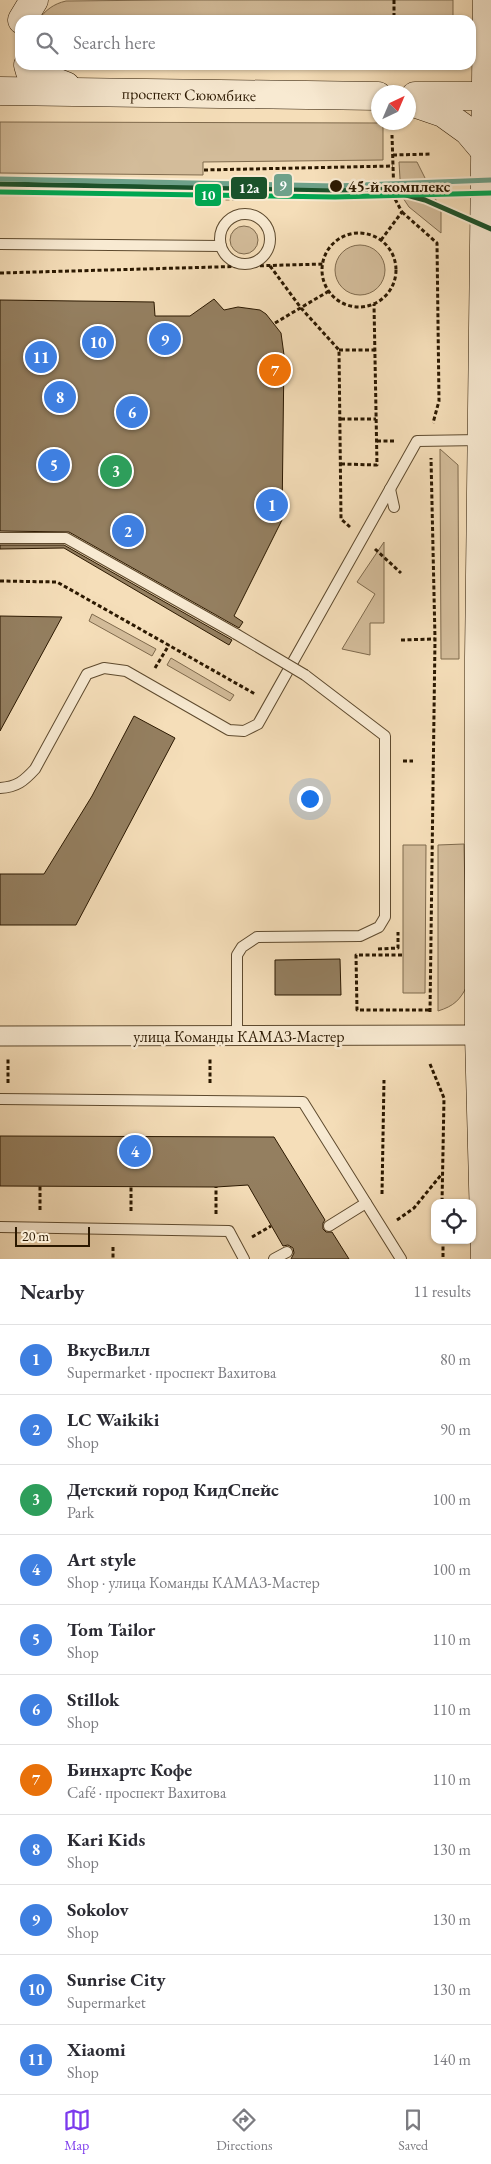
<!DOCTYPE html>
<html lang="en">
<head>
<meta charset="utf-8">
<style>
  body { margin:0; font-family:"EB Garamond",serif; background:#f2f2f3; color:#2b2b33 }
  .controls { position:absolute; right:15px; bottom:15px; display:grid; overflow:hidden; border-radius:10px; box-shadow:0 1px 4px #0004 }
  .controls button { width:45px; height:45px; display:grid; place-items:center; padding:0; border:0; border-bottom:1px solid #e1e1e2; background:#fff; color:#2b2b33; font:25px sans-serif }
  .compass { position:absolute; left:371px; top:85px; width:45px; height:45px; border-radius:50%; background:#fff; box-shadow:0 1px 4px #0004; rotate:44deg }
  .scale { position:absolute; left:15px; bottom:12px; width:75px; box-sizing:border-box; padding-left:5px; border:2px solid #2b1800; border-top:0; font-size:14px; line-height:18px; white-space:nowrap; color:#2b1800; -webkit-text-stroke:4px #f8ead2; paint-order:stroke }
  .you { position:absolute; left:309px; top:798px; width:18px; height:18px; margin:-12px; border:4px solid #fff; border-radius:50%; background:#1a73e8; box-shadow:0 0 0 8px #1a73e833 }
  .badge { display:grid; place-items:center; width:32px; height:32px; border-radius:50%; background:#7c3aed; color:#fff; font-size:16px; font-weight:700 }
  .pin { position:absolute; translate:-50% -50%; border:2px solid #fff; box-shadow:0 1px 5px #0006 }
  .list { margin:0; padding:0; list-style:none }
  h2 { display:flex; justify-content:space-between; align-items:center; height:65px; margin:0; padding:0 20px; font-size:21px }
  h2 small { font-size:16px; font-weight:400; color:#7c7c81 }
  .list li { display:grid; grid-template-columns:32px 1fr auto; gap:15px; align-items:center; box-sizing:border-box; height:70px; padding:0 20px; border-top:1px solid #e1e1e2 }
  .list b { display:block; font-size:19px; white-space:nowrap }
  .list p { margin:0; font-size:16px; white-space:nowrap; color:#7c7c81 }
  .list em { font-size:16px; font-style:normal; color:#7c7c81 }
  .icon { flex:none; width:28px; height:28px; fill:none; stroke:currentColor; stroke-width:2; stroke-linecap:round; stroke-linejoin:round }
  .map { position:relative; flex:none; width:491px; height:1259px; overflow:hidden }
  .search { position:absolute; background:#fff; box-shadow:0 1px 4px #0004; left:15px; right:15px; top:15px; height:55px; display:flex; align-items:center; gap:12px; box-sizing:border-box; padding:0 18px; border-radius:15px; color:#7c7c81; font-size:19px }
  .sheet { height:835px; background:#fff }
  nav { display:flex; justify-content:space-around; align-items:center; box-sizing:border-box; height:70px; border-top:1px solid #e1e1e2; background:#fff; font-size:14px; color:#7c7c81 }
  nav a { display:grid; justify-items:center; gap:2px }
  nav .on { color:#7c3aed }
  .map>svg:first-child { display:block }
  .green { fill:#d3bc9a; stroke:#7f6a4d }
  .building { fill:#947f60; stroke:#2b1800 }
  .lines { fill:none; stroke-linecap:round; stroke-linejoin:round }
  .lane-casing { stroke:#5e4a2e; stroke-width:12 }
  .street-casing { stroke:#5e4a2e; stroke-width:21 }
  .secondary-casing { stroke:#2b1800; stroke-width:29 }
  .path { stroke:#2b1800; stroke-width:3; stroke-dasharray:4 2.5; stroke-linecap:butt }
  .lane { stroke:#f8ead2; stroke-width:10 }
  .street { stroke:#f8ead2; stroke-width:19 }
  .secondary { stroke:#f8ead2; stroke-width:28 }
  .lane-bridge-casing { stroke:#5e4a2e; stroke-width:12; stroke-linecap:butt }
  .lane-bridge { stroke:#f8ead2; stroke-width:10 }
  .tram-1-casing { stroke:#f8ead2; stroke-width:9 }
  .tram-2-casing { stroke:#f8ead2; stroke-width:9 }
  .tram-3-casing { stroke:#f8ead2; stroke-width:9 }
  .tram-1 { stroke:#1b522b; stroke-width:5 }
  .tram-2 { stroke:#6ea18a; stroke-width:5 }
  .tram-3 { stroke:#00a651; stroke-width:5 }
  .stop-dot { fill:#2b1800; stroke:#f8ead2; stroke-width:2 }
  .labels { text-anchor:middle; stroke-width:5; stroke-linejoin:round; paint-order:stroke }
  .street-label { font-size:16px; fill:#2b1800; stroke:#f8ead2 }
  .stop-label { font-size:16px; font-weight:bold; fill:#2b1800; stroke:#f8ead2; text-anchor:start }
  .line-badge { stroke:#f8ead2; stroke-width:2 }
  .badge-label { font-size:14px; text-anchor:middle; font-weight:bold; fill:#fff }
</style>
</head>
<body>
<div class="map">
<svg width="491" height="1259" viewBox="0 0 491 1259">
  <rect width="100%" height="100%" fill="#f5deb9"/>
  <filter id="stains"><feTurbulence type="fractalNoise" baseFrequency=".004" numOctaves="4"/><feColorMatrix values="0 0 0 0 .2 0 0 0 0 .09 0 0 0 0 .02 0 0 0 .5 -.17"/></filter>
  <radialGradient id="worn" r=".72"><stop offset=".6" stop-color="#630" stop-opacity="0"/><stop offset="1" stop-color="#630" stop-opacity=".3"/></radialGradient>
  <g class="green">
    <path d="M168,0H453V20H38C46,10 53,4 66,1Z"/>
    <polygon points="46,65 453,65 453,67 49,68"/>
    <polygon points="0,122 383,123 383,160 203,162 203,175 0,173"/>
    <polygon points="399,162 417,162 441,210 441,233 409,207 401,195"/>
    <circle cx="244" cy="240" r="14"/>
    <circle cx="360" cy="270" r="25"/>
    <polygon points="440,449 458,465 459,659 441,659"/>
    <polygon points="384,542 384,623 370,623 370,655 342,649 375,594 357,582"/>
    <polygon points="92,614 156,649 152,656 89,621"/>
    <polygon points="171,658 234,695 230,701 167,665"/>
    <path d="M464,844L467,986C460,1000 454,1006 438,1011V845Z"/>
    <polygon points="403,845 426,845 425,993 403,993"/>
  </g>
  <g class="building">
    <polygon points="214,299 224,310 238,307 260,310 266,314 281,333 284,355 282,520 234,616 243,622 239,628 69,532 0,531 0,300 154,302 155,316 190,316"/>
    <polygon points="0,545 64,545 232,640 229,645 64,548 0,549"/>
    <polygon points="0,616 62,617 0,731"/>
    <polygon points="134,716 175,738 76,925 0,925 0,874 44,874 92,796"/>
    <polygon points="340,959 341,995 275,995 275,960"/>
    <polygon points="0,1136 274,1137 325,1220 323,1223 323,1229 326,1232 332,1232 349,1259 291,1259 294,1253 293,1248 288,1245 283,1246 248,1185 216,1187 0,1186"/>
  </g>
  <g class="lines">
    <g class="lane-casing">
      <g id="lane">
        <circle cx="245" cy="239" r="25"/>
        <polyline points="0,244 221,246"/>
        <polyline points="390,489 394,507"/>
        <polyline points="0,538 66,538 236,634"/>
        <path d="M0,788C17,787 24,781 35,769L87,674L104,668L126,671L229,730L244,731L258,724L417,441L480,440"/>
        <polyline points="237,1036 237,955 242,947 257,937 360,936 379,927 385,917 385,736 305,675"/>
        <polyline points="0,1099 303,1102 401,1259"/>
        <polyline points="329,1226 366,1203"/>
        <polyline points="0,1227 229,1231 244,1259"/>
        <polyline points="274,1259 287,1252"/>
      </g>
    </g>
    <g class="street-casing">
      <polyline id="street" points="0,1036 479,1035"/>
    </g>
    <g class="secondary-casing">
      <g id="secondary">
        <polyline points="22,20 34,0"/>
        <polyline points="28,65 30,72 66,86"/>
        <polyline points="0,91 378,96"/>
        <polyline points="415,96 491,96"/>
        <polyline points="408,101 443,113 468,131 484,150"/>
        <polyline points="485,1259 479,1035 479,657 487,0"/>
      </g>
    </g>
    <g class="path">
      <polyline points="394,0 394,20"/>
      <polyline points="394,65 394,68"/>
      <polyline points="393,155 432,154"/>
      <polyline points="204,170 393,166"/>
      <polyline points="206,199 394,197"/>
      <polyline points="402,212 437,243 439,401 433,423"/>
      <circle cx="359" cy="270" r="37"/>
      <polyline points="381,240 402,212 394,197 392,135"/>
      <polyline points="270,266 301,308 339,350 341,519 350,527"/>
      <polyline points="0,273 323,264"/>
      <polyline points="275,323 329,291"/>
      <polyline points="339,350 375,350"/>
      <polyline points="341,419 376,419"/>
      <polyline points="377,441 396,441"/>
      <polyline points="341,464 377,465 374,304"/>
      <polyline points="375,549 401,573"/>
      <polyline points="0,581 57,582 255,694"/>
      <polyline points="401,640 435,639"/>
      <polyline points="155,668 169,645"/>
      <polyline points="403,761 413,761"/>
      <polyline points="378,949 398,948 398,932"/>
      <polyline points="402,955 356,955 357,1010 430,1010"/>
      <polyline points="430,1012 435,639 431,458"/>
      <polyline points="430,1064 444,1098 442,1203"/>
      <polyline points="8,1083 8,1057"/>
      <polyline points="210,1083 210,1057"/>
      <polyline points="382,1194 384,1080"/>
      <polyline points="40,1210 40,1186"/>
      <polyline points="131,1211 131,1187"/>
      <polyline points="216,1214 216,1187"/>
      <polyline points="397,1220 414,1208 441,1175"/>
      <polyline points="252,1237 271,1226"/>
      <polyline points="443,1240 443,1259"/>
      <polyline points="113,1247 113,1259"/>
    </g>
    <use href="#lane" class="lane"/>
    <use href="#street" class="street"/>
    <use href="#secondary" class="secondary"/>
    <g class="lane-bridge-casing">
      <polyline id="lane-bridge" points="236,634 305,675"/>
    </g>
    <use href="#lane-bridge" class="lane-bridge"/>
    <g class="tram-1-casing">
      <polyline id="tram-1" points="0,184 335,190 384,189 425,200 491,229"/>
    </g>
    <g class="tram-2-casing">
      <polyline id="tram-2" points="0,179 335,186 491,180"/>
    </g>
    <g class="tram-3-casing">
      <polyline id="tram-3" points="0,192 335,197 491,193"/>
    </g>
    <use href="#tram-1" class="tram-1"/>
    <use href="#tram-2" class="tram-2"/>
    <use href="#tram-3" class="tram-3"/>
  </g>
  <circle class="stop-dot" cx="336" cy="186" r="7"/>
  <g class="labels">
    <g class="street-label">
      <text transform="translate(189 94) rotate(1)" y="6">проспект Сююмбике</text>
      <text x="239" y="1042">улица Команды КАМАЗ-Мастер</text>
    </g>
    <g class="stop-label">
      <text x="348" y="192">45-й комплекс</text>
    </g>
  </g>
  <g class="line-badge">
    <rect x="273" y="173" width="20" height="24" rx="5" fill="#6ea18a"/>
    <rect x="230" y="176" width="38" height="24" rx="5" fill="#1b522b"/>
    <rect x="194" y="183" width="28" height="24" rx="5" fill="#00a651"/>
  </g>
  <g class="badge-label">
    <text x="283" y="190">9</text>
    <text x="249" y="193">12а</text>
    <text x="208" y="200">10</text>
  </g>
  <rect width="100%" height="100%" filter="url(#stains)"/>
  <rect width="100%" height="100%" fill="url(#worn)"/>
</svg>
<div class="controls">
<button><svg class="icon" aria-label="locate" viewBox="0 0 24 24"><circle cx="12" cy="12" r="6"/><path d="M12 2v4M12 18v4M2 12h4M18 12h4"/></svg></button>
</div>
<svg class="compass" viewBox="-18 -18 36 36"><path d="M0-13l5 13h-10z" fill="#e53935"/><path d="M0 13l5-13h-10z" fill="#7c7c81"/></svg>
<div class="scale">20 m</div>
<div class="you"></div>
<div class="pin badge" style="left:272px;top:505px;background:#3f7fe0">1</div>
<div class="pin badge" style="left:128px;top:531px;background:#3f7fe0">2</div>
<div class="pin badge" style="left:116px;top:471px;background:#2e9e5b">3</div>
<div class="pin badge" style="left:135px;top:1151px;background:#3f7fe0">4</div>
<div class="pin badge" style="left:54px;top:465px;background:#3f7fe0">5</div>
<div class="pin badge" style="left:132px;top:412px;background:#3f7fe0">6</div>
<div class="pin badge" style="left:275px;top:370px;background:#e8710a">7</div>
<div class="pin badge" style="left:60px;top:397px;background:#3f7fe0">8</div>
<div class="pin badge" style="left:165px;top:339px;background:#3f7fe0">9</div>
<div class="pin badge" style="left:98px;top:342px;background:#3f7fe0">10</div>
<div class="pin badge" style="left:41px;top:357px;background:#3f7fe0">11</div>
<div class="search"><svg class="icon" aria-label="search" viewBox="0 0 24 24"><circle cx="10" cy="10" r="6"/><path d="M15 15l6 6"/></svg>Search here</div>
</div>
<section class="sheet">
<h2>Nearby<small>11 results</small></h2>
<ul class="list">
<li><span class="badge" style="background:#3f7fe0">1</span><div><b>ВкусВилл</b><p>Supermarket · проспект Вахитова</p></div><em>80 m</em></li>
<li><span class="badge" style="background:#3f7fe0">2</span><div><b>LC Waikiki</b><p>Shop</p></div><em>90 m</em></li>
<li><span class="badge" style="background:#2e9e5b">3</span><div><b>Детский город КидСпейс</b><p>Park</p></div><em>100 m</em></li>
<li><span class="badge" style="background:#3f7fe0">4</span><div><b>Art style</b><p>Shop · улица Команды КАМАЗ-Мастер</p></div><em>100 m</em></li>
<li><span class="badge" style="background:#3f7fe0">5</span><div><b>Tom Tailor</b><p>Shop</p></div><em>110 m</em></li>
<li><span class="badge" style="background:#3f7fe0">6</span><div><b>Stillok</b><p>Shop</p></div><em>110 m</em></li>
<li><span class="badge" style="background:#e8710a">7</span><div><b>Бинхартс Кофе</b><p>Café · проспект Вахитова</p></div><em>110 m</em></li>
<li><span class="badge" style="background:#3f7fe0">8</span><div><b>Kari Kids</b><p>Shop</p></div><em>130 m</em></li>
<li><span class="badge" style="background:#3f7fe0">9</span><div><b>Sokolov</b><p>Shop</p></div><em>130 m</em></li>
<li><span class="badge" style="background:#3f7fe0">10</span><div><b>Sunrise City</b><p>Supermarket</p></div><em>130 m</em></li>
<li><span class="badge" style="background:#3f7fe0">11</span><div><b>Xiaomi</b><p>Shop</p></div><em>140 m</em></li>
</ul>
</section>
<nav>
<a class="on"><svg class="icon" aria-label="map" viewBox="0 0 24 24"><path d="M3 6l6-2 6 2 6-2v14l-6 2-6-2-6 2zM9 4v14M15 6v14"/></svg>Map</a>
<a><svg class="icon" aria-label="directions" viewBox="0 0 24 24"><path d="M12 3l9 9-9 9-9-9zM9 14v-3h6M13 9l2 2-2 2"/></svg>Directions</a>
<a><svg class="icon" aria-label="saved" viewBox="0 0 24 24"><path d="M7 4h10v16l-5-4-5 4z"/></svg>Saved</a>
</nav>
</body>
</html>
